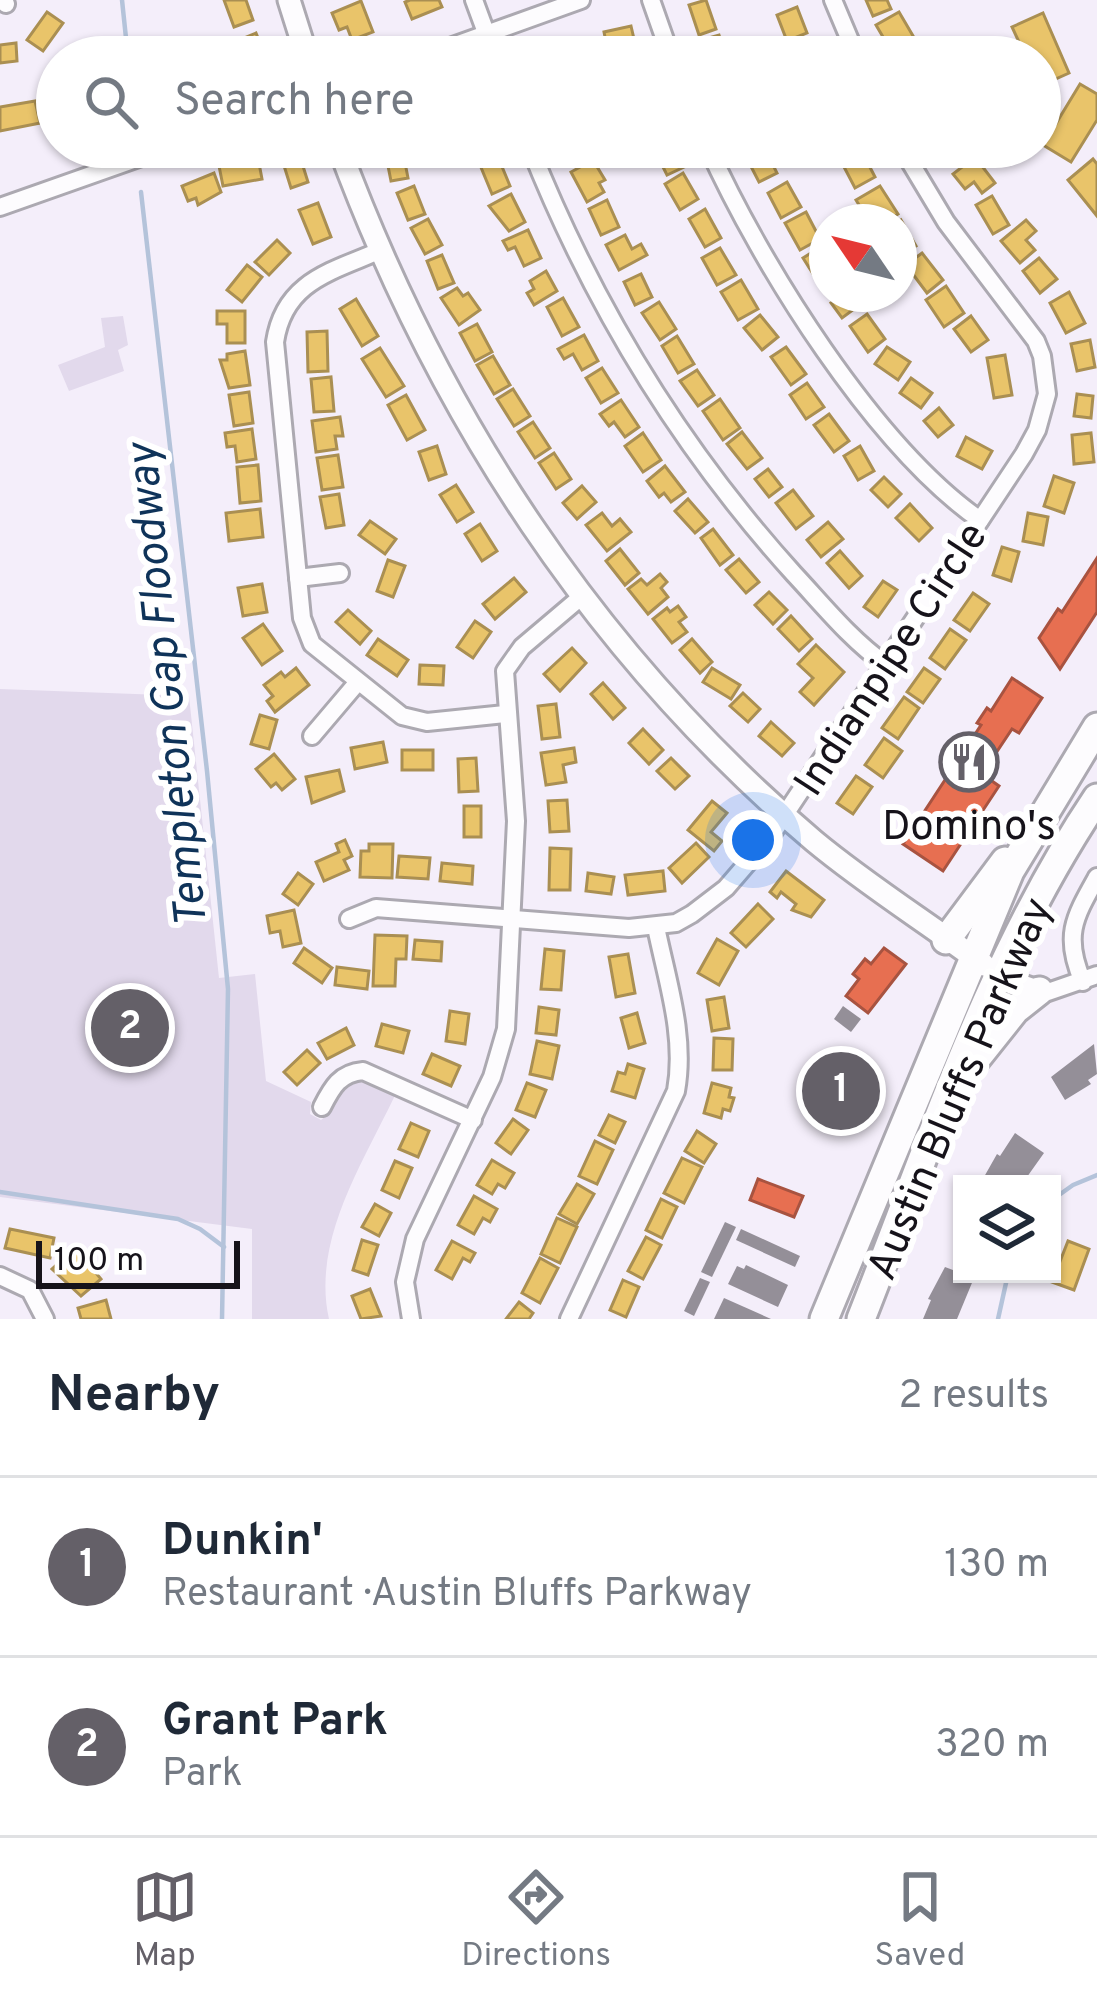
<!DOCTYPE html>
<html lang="en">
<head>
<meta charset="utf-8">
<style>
  body { margin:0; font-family:Overpass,sans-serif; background:#f6f6f7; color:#1f2937 }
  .controls { position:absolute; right:36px; bottom:36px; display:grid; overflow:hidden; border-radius:0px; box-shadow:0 3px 9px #0004 }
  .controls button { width:108px; height:108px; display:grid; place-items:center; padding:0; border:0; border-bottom:3px solid #e0e1e3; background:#fff; color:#1f2937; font:60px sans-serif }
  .compass { position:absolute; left:809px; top:204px; width:108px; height:108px; border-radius:50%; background:#fff; box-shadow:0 3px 9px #0004; rotate:305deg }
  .scale { position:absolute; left:36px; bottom:30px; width:204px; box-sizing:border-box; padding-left:12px; border:6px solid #16131a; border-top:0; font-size:33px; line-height:42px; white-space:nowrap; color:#16131a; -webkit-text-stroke:9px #fff; paint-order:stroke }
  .you { position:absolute; left:753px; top:840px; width:42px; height:42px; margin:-30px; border:9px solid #fff; border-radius:50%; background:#1a73e8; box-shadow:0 0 0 18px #1a73e833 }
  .badge { display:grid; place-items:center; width:78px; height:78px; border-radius:50%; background:#646068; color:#fff; font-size:39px; font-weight:700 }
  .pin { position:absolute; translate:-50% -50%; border:6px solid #fff; box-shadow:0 3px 12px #0006 }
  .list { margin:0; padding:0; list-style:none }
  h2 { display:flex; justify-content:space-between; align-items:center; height:156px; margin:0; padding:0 48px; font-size:51px }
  h2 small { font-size:39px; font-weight:400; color:#747a83 }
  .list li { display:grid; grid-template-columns:78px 1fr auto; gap:36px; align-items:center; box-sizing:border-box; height:180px; padding:0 48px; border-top:3px solid #e0e1e3 }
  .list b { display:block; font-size:45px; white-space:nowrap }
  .list p { margin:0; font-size:39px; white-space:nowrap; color:#747a83 }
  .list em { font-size:39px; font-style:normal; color:#747a83 }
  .icon { flex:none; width:66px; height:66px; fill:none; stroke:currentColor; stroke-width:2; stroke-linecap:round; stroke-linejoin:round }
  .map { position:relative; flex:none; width:1097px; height:1319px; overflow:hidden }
  .search { position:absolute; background:#fff; box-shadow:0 3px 9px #0004; left:36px; right:36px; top:36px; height:132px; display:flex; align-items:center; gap:30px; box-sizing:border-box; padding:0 42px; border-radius:66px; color:#747a83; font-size:45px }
  .sheet { height:516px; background:#fff }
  nav { display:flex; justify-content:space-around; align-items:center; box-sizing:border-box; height:168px; border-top:3px solid #e0e1e3; background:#fff; font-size:33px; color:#747a83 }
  nav a { display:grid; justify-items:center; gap:6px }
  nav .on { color:#646068 }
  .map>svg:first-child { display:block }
  .green { fill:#e2d9ec }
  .homes { fill:#e9c46a; stroke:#aa8f52; stroke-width:3 }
  .shops { fill:#e76f51; stroke:#a85340; stroke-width:3 }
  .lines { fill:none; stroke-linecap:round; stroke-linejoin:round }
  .stream { stroke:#b4c3da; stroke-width:4.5 }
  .building { fill:#948f98 }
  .minor-casing { stroke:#aca9b1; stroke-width:22 }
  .tertiary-casing { stroke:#aca9b1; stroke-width:27 }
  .primary-casing { stroke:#aca9b1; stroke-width:33 }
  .minor { stroke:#fdfcfe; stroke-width:16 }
  .tertiary { stroke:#fdfcfe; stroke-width:21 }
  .primary { stroke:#fdfcfe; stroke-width:27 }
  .labels { text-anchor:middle; stroke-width:12; stroke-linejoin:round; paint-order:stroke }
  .street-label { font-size:42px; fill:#16131a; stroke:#fff }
  .poi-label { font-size:42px; fill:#16131a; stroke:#fff }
  .water-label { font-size:45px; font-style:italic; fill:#0f3359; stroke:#fff }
</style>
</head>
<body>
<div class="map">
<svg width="1097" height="1319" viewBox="0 0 1097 1319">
  <rect width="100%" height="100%" fill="#f4eefa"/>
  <g class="green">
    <polygon points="123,316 128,345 118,350 124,371 69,391 58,365 105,347 101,318"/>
    <path d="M0,689L189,696L219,978L255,974L266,1081L311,1102L310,1114L321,1120L332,1111L337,1092L353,1076L398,1089C365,1160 311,1239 329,1319H252V1229L0,1197Z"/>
  </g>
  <g class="homes">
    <polygon points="224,0 246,0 253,20 234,27"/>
    <polygon points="410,0 439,0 442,7 412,19 405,2"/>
    <polygon points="706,0 716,29 699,35 689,5"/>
    <polygon points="866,0 887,0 891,9 873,16"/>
    <polygon points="361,1 373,32 352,40 347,27 339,30 332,13"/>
    <polygon points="797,7 807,33 787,41 777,15"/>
    <polygon points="47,12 63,23 43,51 27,40"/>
    <polygon points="899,12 916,41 893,54 876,25"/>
    <polygon points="1043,13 1069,73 1040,86 1040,57 1026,57 1012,27"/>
    <polygon points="631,26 637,52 609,57 604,32"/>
    <polygon points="256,33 266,57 237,57 245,54 239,40"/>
    <polygon points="719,35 726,57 706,57 701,40"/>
    <polygon points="16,43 17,61 0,63 0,45"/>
    <polygon points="1080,84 1097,94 1097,120 1071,162 1043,145"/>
    <polygon points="35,101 40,123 0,131 0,107"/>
    <polygon points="297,147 308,182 291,188 280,153"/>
    <polygon points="402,147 408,178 391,181 385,151"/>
    <polygon points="563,147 584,147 587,157 569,164"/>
    <polygon points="653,147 675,147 684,167 667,175"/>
    <polygon points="754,147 764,147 777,173 759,182 744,153"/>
    <polygon points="937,147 959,147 964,155 949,165"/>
    <polygon points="862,152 875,177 855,188 842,163"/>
    <polygon points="498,157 510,186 492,194 480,165"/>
    <polygon points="975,157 995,183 982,193 974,182 965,189 953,174"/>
    <polygon points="258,158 262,179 223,186 219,166"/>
    <polygon points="1093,159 1097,164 1097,216 1068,180"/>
    <polygon points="593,160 605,180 599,183 604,192 587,202 571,172"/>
    <polygon points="214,173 221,192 198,205 196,198 188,201 182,186"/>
    <polygon points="683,173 698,199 680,210 665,184"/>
    <polygon points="787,182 801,207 781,218 768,193"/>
    <polygon points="414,186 425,214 408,220 397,193"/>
    <polygon points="880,186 898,214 885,222 878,222 869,209 864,213 856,200"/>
    <polygon points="511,194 525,222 509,231 489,206"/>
    <polygon points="992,196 1009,225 993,234 976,205"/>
    <polygon points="607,200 619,227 601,235 589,209"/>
    <polygon points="318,203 331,237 313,244 299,210"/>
    <polygon points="705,209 721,238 705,247 689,219"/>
    <polygon points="806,212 820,239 800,250 785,223"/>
    <polygon points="428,219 442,245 425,254 411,228"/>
    <polygon points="901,220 916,246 899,256 898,222"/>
    <polygon points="1026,220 1036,231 1026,240 1035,250 1020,263 1001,241"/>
    <polygon points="528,230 541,258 524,266 515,247 508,250 503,241"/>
    <polygon points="625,235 632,249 641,244 647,255 619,270 606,245"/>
    <polygon points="277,240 290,253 269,275 255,262"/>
    <polygon points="822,246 827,255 827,270 815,277 803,258"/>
    <polygon points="720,248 736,275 717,285 702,258"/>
    <polygon points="922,253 943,280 927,293 906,265"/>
    <polygon points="442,255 454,283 438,289 427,261"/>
    <polygon points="1039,258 1057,279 1040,293 1023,271"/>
    <polygon points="247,265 262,277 242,302 227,290"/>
    <polygon points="546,271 557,291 534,305 527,293 534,289 530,281"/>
    <polygon points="641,274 652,297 635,305 624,282"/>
    <polygon points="741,280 758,309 738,320 721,292"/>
    <polygon points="946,286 964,313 944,327 926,300"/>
    <polygon points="457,288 463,296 468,293 480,310 459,325 441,298"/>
    <polygon points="1069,292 1085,323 1066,333 1050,303"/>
    <polygon points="838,294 860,294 865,301 842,318 831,303 840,297"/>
    <polygon points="563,298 579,327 562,336 547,307"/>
    <polygon points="356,299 378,336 362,346 340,309"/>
    <polygon points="659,302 676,329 660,340 642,313"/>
    <polygon points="217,311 245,311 245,343 227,343 227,324 217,324"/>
    <polygon points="867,314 885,339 868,352 850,326"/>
    <polygon points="760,315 778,337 762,350 744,328"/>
    <polygon points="971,316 988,340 971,352 954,329"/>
    <polygon points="477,324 492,352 475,361 460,333"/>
    <polygon points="327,331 328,371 308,372 307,332"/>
    <polygon points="584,335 598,361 582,370 573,354 564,359 558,349"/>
    <polygon points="677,336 694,364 678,373 662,346"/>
    <polygon points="1090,340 1095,367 1077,371 1071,344"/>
    <polygon points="786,347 806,374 791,385 771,357"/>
    <polygon points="887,347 910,362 898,380 875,364"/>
    <polygon points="380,348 404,386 386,397 362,359"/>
    <polygon points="245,351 250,385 229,388 220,360 227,360 227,354"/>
    <polygon points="1005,355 1012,395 994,398 987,358"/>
    <polygon points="493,356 510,385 494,394 477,365"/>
    <polygon points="602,368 618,393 601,403 586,378"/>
    <polygon points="697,370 714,395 698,406 680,381"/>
    <polygon points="331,377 334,411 314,412 311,379"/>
    <polygon points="911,378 932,393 921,408 900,393"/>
    <polygon points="807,383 824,407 806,419 790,395"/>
    <polygon points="513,389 530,416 514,426 497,399"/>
    <polygon points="249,392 253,423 234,426 229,395"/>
    <polygon points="1077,394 1093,396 1091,418 1074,416"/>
    <polygon points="406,395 425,430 407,440 388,405"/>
    <polygon points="720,399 740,428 723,440 703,411"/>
    <polygon points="621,400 639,427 625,437 614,422 609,426 600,414"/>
    <polygon points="939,408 953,425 938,437 924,421"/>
    <polygon points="829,414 849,441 834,452 814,425"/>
    <polygon points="340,417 343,436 335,436 337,449 316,452 312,421"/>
    <polygon points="533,422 550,448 535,458 518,432"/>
    <polygon points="252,429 256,459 237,462 235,446 227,447 225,433"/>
    <polygon points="742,432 762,458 747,469 727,444"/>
    <polygon points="643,433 661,460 643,472 625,446"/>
    <polygon points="1091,433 1094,462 1074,464 1072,435"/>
    <polygon points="966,437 992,451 982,469 957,456"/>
    <polygon points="437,446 446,474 429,480 419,452"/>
    <polygon points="860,446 874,471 858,480 844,456"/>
    <polygon points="554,453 571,479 556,489 539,463"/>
    <polygon points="338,455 343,487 322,490 317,458"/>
    <polygon points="258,465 261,501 240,503 237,467"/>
    <polygon points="665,466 685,492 671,502 664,493 659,497 647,481"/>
    <polygon points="768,469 782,487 769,497 755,479"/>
    <polygon points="1054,476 1074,483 1064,513 1044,506"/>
    <polygon points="884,477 901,494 888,507 871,490"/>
    <polygon points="456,485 473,512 457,522 440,495"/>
    <polygon points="582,486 596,502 577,519 563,503"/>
    <polygon points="793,490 813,516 796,529 776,503"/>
    <polygon points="339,494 344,525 326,528 320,497"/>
    <polygon points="688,499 708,522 695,533 675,511"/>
    <polygon points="910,504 932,528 919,541 896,518"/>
    <polygon points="260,509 263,537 229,541 226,513"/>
    <polygon points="602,513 612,526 620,519 631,532 607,551 586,525"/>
    <polygon points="1028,513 1048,517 1043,545 1023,541"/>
    <polygon points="370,521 396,539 385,554 359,535"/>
    <polygon points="828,522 843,539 821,557 807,540"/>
    <polygon points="480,524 497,551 482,561 465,534"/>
    <polygon points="713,529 733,555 720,565 701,538"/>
    <polygon points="1002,547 1019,552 1011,581 993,575"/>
    <polygon points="620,549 639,573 625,585 606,561"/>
    <polygon points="840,551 862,576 849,588 827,563"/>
    <polygon points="739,559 759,582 746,593 726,570"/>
    <polygon points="388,560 405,566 393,597 377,591"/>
    <polygon points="660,574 667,582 661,588 668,597 648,614 628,589 641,579 647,585"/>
    <polygon points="514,578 526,592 495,619 483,604"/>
    <polygon points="883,581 897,590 878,617 864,607"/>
    <polygon points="262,584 267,612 243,616 238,588"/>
    <polygon points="769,592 787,610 773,624 755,605"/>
    <polygon points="973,593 989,604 970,631 954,620"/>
    <polygon points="678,606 686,617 679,622 687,632 672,643 653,619 667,608 670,612"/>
    <polygon points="348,610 371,631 360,644 336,622"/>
    <polygon points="791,616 812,639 799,651 778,629"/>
    <polygon points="475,621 491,632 473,658 457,647"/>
    <polygon points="263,624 282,651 262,665 243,638"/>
    <polygon points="950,629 966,640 945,669 930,658"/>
    <polygon points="378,639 408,660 397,676 367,655"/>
    <polygon points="692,639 712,662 700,673 680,650"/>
    <polygon points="816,645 844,672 814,705 800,692 813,678 798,664"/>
    <polygon points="572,648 586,663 560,691 544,674"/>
    <polygon points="420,665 444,666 443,685 419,684"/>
    <polygon points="296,668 309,685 275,712 267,701 273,696 264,685 281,672 285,677"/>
    <polygon points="712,668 740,685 731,699 703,682"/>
    <polygon points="924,668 940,679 923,703 907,692"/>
    <polygon points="603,683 625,708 613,719 591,694"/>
    <polygon points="743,693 760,709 748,722 730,706"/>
    <polygon points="904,697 919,708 898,739 882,728"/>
    <polygon points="556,704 560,737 542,739 538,706"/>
    <polygon points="260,715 277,720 269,749 251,744"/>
    <polygon points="771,722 794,743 782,756 759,736"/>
    <polygon points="643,729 663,750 649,764 629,743"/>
    <polygon points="884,738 902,751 883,778 865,765"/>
    <polygon points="383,742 387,762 355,769 351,748"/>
    <polygon points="574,748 576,762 563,765 566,782 546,785 541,753"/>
    <rect x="402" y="750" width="31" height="20"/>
    <polygon points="274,754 295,779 282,790 276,783 271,787 256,769"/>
    <polygon points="476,758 478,791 459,792 458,759"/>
    <polygon points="671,758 689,776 675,789 657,771"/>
    <polygon points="339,770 344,791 312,803 306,777"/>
    <polygon points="856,776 872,787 853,814 837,803"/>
    <polygon points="567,800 569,831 550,832 548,801"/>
    <polygon points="712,801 727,813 711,832 722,841 714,851 688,830"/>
    <rect x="464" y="806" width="17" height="31"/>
    <polygon points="345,840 352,856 344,860 349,870 324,881 316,862 339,852 336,844"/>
    <polygon points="696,843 709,857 682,883 669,868"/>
    <polygon points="369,844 393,844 392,878 360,877 361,851 369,851"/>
    <polygon points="550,848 571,849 570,890 549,890"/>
    <polygon points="399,856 430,858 428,879 397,877"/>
    <polygon points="442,863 473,866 472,884 440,881"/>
    <polygon points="663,871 665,891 628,895 625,875"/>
    <polygon points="786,871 824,900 811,917 792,910 796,904 781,892 777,898 770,892"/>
    <polygon points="298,873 313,884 298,905 283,894"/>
    <polygon points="588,873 614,877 611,894 586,891"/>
    <polygon points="758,904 773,919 746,947 731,933"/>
    <polygon points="294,910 301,943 283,947 280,931 270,933 267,916"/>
    <polygon points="375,935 407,936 406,959 396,959 395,986 373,986"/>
    <polygon points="717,939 738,951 719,985 698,973"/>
    <polygon points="415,940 442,942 441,961 413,959"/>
    <polygon points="304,948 332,968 322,983 294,963"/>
    <polygon points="545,949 564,951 561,990 541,989"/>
    <polygon points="628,954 635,993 616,997 609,957"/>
    <polygon points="337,967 369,971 367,989 335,985"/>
    <polygon points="724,997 729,1028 712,1031 707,1000"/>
    <polygon points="539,1007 559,1010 556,1035 536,1033"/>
    <polygon points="450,1011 469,1014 465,1044 446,1041"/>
    <polygon points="637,1013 645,1043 629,1048 621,1018"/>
    <polygon points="382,1024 409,1031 403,1053 376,1046"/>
    <polygon points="346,1028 354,1045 327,1059 318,1043"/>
    <polygon points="714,1038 733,1039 732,1070 713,1070"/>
    <polygon points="537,1041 559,1046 552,1079 530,1074"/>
    <polygon points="307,1050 320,1063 297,1085 284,1072"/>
    <polygon points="432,1054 460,1066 451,1086 423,1074"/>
    <polygon points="628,1064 644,1069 635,1098 612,1091 618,1072 625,1074"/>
    <polygon points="527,1083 546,1090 535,1117 516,1110"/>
    <polygon points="712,1083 731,1088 729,1097 734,1098 730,1111 723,1109 721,1118 704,1113"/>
    <polygon points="609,1115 625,1122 615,1143 599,1135"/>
    <polygon points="513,1119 528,1130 511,1154 496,1143"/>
    <polygon points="411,1123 429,1131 418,1157 399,1149"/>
    <polygon points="697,1131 716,1144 704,1163 685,1151"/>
    <polygon points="595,1141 613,1150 597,1184 579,1176"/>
    <polygon points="682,1158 702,1167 684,1203 664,1193"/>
    <polygon points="492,1160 514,1173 505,1188 498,1184 492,1194 477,1185"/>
    <polygon points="395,1161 412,1168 399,1198 382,1190"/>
    <polygon points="577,1184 594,1194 577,1224 559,1214"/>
    <polygon points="474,1196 497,1209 490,1222 483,1218 474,1234 458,1225"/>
    <polygon points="661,1199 677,1207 662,1238 646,1230"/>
    <polygon points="375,1204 391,1213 379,1236 362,1227"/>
    <polygon points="557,1218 577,1227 560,1263 541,1254"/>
    <polygon points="10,1229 54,1238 50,1258 5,1248"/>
    <polygon points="646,1237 661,1245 643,1279 628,1271"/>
    <polygon points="362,1240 378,1245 368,1275 353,1270"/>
    <polygon points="452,1241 475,1253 470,1262 463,1258 452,1279 436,1270"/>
    <polygon points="1068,1241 1089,1249 1074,1290 1052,1282"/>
    <polygon points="75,1248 101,1279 81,1296 52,1269"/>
    <polygon points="540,1258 558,1268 540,1303 522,1293"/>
    <polygon points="623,1280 639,1287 626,1317 610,1310"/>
    <polygon points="370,1289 381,1316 361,1319 352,1296"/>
    <polygon points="106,1300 111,1319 81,1319 78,1308"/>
    <polygon points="519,1302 533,1313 529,1319 506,1319"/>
  </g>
  <g class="shops">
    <polygon points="1097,558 1097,612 1060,669 1039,638 1058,609 1062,612"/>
    <polygon points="1012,678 1042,698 1019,733 1012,729 982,774 999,786 943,871 903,844 981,725 977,723 987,708 991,711"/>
    <polygon points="884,948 906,964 868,1013 846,996 859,979 853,974 865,959 871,964"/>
    <polygon points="758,1179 803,1196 794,1217 750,1200"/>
  </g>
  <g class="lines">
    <g class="stream">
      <polyline points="122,0 128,57"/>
      <polyline points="141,192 207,771 228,989 222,1319"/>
      <polyline points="0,1192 178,1219 200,1229 224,1247"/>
      <polyline points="1052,1200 1073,1185 1097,1175"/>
      <polyline points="998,1319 1008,1274"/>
    </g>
  </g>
  <g class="building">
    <polygon points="843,1006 861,1019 851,1032 834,1019"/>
    <polygon points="1094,1044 1097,1074 1088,1080 1091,1084 1065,1100 1051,1077"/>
    <polygon points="1015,1133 1044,1153 1022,1184 980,1184 997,1154 1000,1156"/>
    <polygon points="725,1222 736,1227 712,1277 701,1272"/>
    <polygon points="741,1229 800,1256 795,1267 736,1240"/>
    <polygon points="746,1265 788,1285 778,1307 728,1284 737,1266 744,1269"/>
    <polygon points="945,1267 974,1278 957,1319 923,1319 931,1300 928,1299"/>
    <polygon points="700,1278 710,1282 694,1316 684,1311"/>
    <polygon points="724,1298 771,1319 714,1319"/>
  </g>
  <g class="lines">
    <g class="minor-casing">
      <g id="minor">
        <polyline points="0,0 6,4"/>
        <polyline points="474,0 495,57"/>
        <polyline points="651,0 671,57"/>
        <polyline points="833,0 857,57"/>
        <polyline points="422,57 581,0"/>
        <path d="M530,147C592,303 681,449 794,574C823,605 850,639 885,664"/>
        <path d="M708,147C761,265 874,446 980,520"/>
        <polyline points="0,207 170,147"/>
        <path d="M379,251C330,272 284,282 275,342L302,618L312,644L402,716L427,722L505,714"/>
        <polyline points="298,578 340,573"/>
        <polyline points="312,736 357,683"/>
        <polyline points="349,919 376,908 629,928 676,923 692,914 726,888 770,837 1024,454 1037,430 1047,394 1042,356 1036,341 946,222 901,147"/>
        <polyline points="998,975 1048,992 1097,975"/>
        <path d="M1083,982C1063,936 1074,918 1097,877"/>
        <path d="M322,1107C332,1087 340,1073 363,1071L473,1120"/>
        <polyline points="0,1276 30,1290 45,1319"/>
        <polyline points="411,1319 405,1282 415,1239 492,1077 506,1029 516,821 505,671 522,647 581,597"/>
        <path d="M569,1319L676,1091C686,1036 667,981 656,927"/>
      </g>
    </g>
    <g class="tertiary-casing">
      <g id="tertiary">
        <polyline points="289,0 307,57"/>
        <path d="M339,147C438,415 595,655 814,841C868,886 928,923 984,965"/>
      </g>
    </g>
    <g class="primary-casing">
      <g id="primary">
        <polyline points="946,940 1005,861"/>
        <polyline points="972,1064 1015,1010 1039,991"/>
        <polyline points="824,1319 1010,871 1097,727"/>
        <path d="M861,1319C931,1142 990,957 1097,798"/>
      </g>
    </g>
    <use href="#minor" class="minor"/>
    <use href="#tertiary" class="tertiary"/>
    <use href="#primary" class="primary"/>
  </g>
  <defs>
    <g id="restaurant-ring" transform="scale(3)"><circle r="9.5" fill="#fff" stroke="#646068" stroke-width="1.5"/><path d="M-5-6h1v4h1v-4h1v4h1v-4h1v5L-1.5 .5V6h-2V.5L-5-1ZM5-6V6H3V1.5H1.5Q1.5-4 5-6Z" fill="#646068"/></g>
  </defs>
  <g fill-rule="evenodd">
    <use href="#restaurant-ring" x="969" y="762"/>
  </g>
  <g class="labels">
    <g class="street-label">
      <text transform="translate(889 658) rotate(-57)" y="15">Indianpipe Circle</text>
      <text transform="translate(958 1088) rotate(-67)" y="15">Austin Bluffs Parkway</text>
    </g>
    <g class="poi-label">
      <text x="969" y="839">Domino's</text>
    </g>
    <g class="water-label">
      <text transform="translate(165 686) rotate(-96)" y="16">Templeton Gap Floodway</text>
    </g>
  </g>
</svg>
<div class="controls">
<button><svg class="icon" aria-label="layers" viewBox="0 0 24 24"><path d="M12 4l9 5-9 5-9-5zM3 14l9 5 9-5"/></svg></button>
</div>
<svg class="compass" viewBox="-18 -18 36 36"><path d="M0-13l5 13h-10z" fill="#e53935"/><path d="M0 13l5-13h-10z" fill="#747a83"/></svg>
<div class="scale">100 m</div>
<div class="you"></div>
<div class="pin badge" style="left:841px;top:1091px">1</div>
<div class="pin badge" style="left:130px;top:1028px">2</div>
<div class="search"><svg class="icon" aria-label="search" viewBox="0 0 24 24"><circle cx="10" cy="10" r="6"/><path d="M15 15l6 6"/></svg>Search here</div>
</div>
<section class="sheet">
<h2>Nearby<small>2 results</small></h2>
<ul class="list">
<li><span class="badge">1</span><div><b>Dunkin'</b><p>Restaurant · Austin Bluffs Parkway</p></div><em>130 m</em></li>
<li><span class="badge">2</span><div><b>Grant Park</b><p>Park</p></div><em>320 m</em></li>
</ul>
</section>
<nav>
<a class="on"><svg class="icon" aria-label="map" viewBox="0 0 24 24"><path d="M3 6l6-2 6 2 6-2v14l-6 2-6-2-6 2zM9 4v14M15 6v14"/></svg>Map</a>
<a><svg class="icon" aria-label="directions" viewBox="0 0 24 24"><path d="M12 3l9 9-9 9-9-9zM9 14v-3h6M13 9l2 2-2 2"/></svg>Directions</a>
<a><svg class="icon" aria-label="saved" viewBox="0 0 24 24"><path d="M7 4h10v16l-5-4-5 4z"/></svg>Saved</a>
</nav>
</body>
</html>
